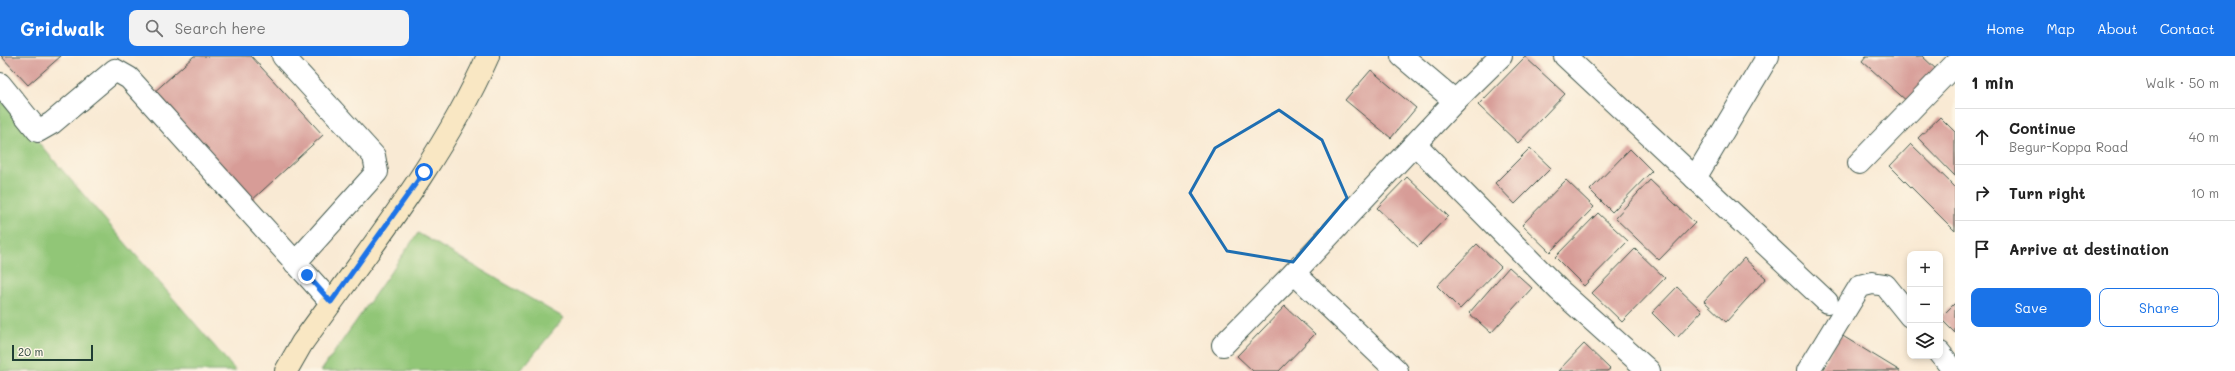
<!DOCTYPE html>
<html lang="en">
<head>
<meta charset="utf-8">
<style>
  body { margin:0; font-family:Mali,sans-serif; background:#f2f2f2; color:#222 }
  .controls { position:absolute; right:12px; bottom:12px; display:grid; overflow:hidden; border-radius:8px; box-shadow:0 2px 6px #0003 }
  .controls button { width:36px; height:36px; display:grid; place-items:center; padding:0; border:0; border-bottom:1px solid #e0e0e0; background:#fff; color:#222; font:20px sans-serif }
  .scale { position:absolute; left:12px; bottom:10px; width:81px; box-sizing:border-box; padding-left:4px; border:2px solid #1f3d34; border-top:0; font-size:11px; line-height:14px; white-space:nowrap; color:#1f3d34; -webkit-text-stroke:3px #fcf5e5; paint-order:stroke }
  .stop { position:absolute; width:12px; height:12px; margin:-9px; border:3px solid #1a73e8; border-radius:50%; background:#fff }
  .stop.end { background:#1a73e8; border-color:#fff; box-shadow:0 1px 4px #0008 }
  .list { margin:0; padding:0; list-style:none }
  h2 { display:flex; justify-content:space-between; align-items:center; height:52px; margin:0; padding:0 16px; font-size:17px }
  h2 small { font-size:13px; font-weight:400; color:#767676 }
  .list li { display:grid; grid-template-columns:26px 1fr auto; gap:12px; align-items:center; box-sizing:border-box; height:56px; padding:0 16px; border-top:1px solid #e0e0e0 }
  .list b { display:block; font-size:15px; white-space:nowrap }
  .list p { margin:0; font-size:13px; white-space:nowrap; color:#767676 }
  .list em { font-size:13px; font-style:normal; color:#767676 }
  .actions { display:flex; gap:8px; padding:12px 16px }
  .actions a { flex:1; padding:9px 0; border:1px solid #1a73e8; border-radius:8px; text-align:center; font-size:14px; color:#1a73e8 }
  .actions .main { background:#1a73e8; color:#fff }
  .icon { flex:none; width:22px; height:22px; fill:none; stroke:currentColor; stroke-width:2; stroke-linecap:round; stroke-linejoin:round }
  .map { position:relative; flex:none; width:1955px; height:315px; overflow:hidden }
  header { display:flex; align-items:center; gap:24px; box-sizing:border-box; height:56px; padding:0 20px; background:#1a73e8; color:#fff }
  header strong { font-size:19px }
  nav { display:flex; gap:22px; margin-inline-start:auto; font-size:14px }
  .search { width:280px; height:36px; background:#f2f2f2; display:flex; align-items:center; gap:10px; box-sizing:border-box; padding:0 14px; border-radius:8px; color:#767676; font-size:15px }
  main { display:flex }
  aside { flex:1; background:#fff }
  .map>svg:first-child { display:block }
  .green { fill:#91c677; stroke:#588256 }
  .building { fill:#d79c97 }
  .lines { fill:none; stroke-linecap:round; stroke-linejoin:round }
  .minor-casing { stroke:#40574c; stroke-width:24 }
  .secondary-casing { stroke:#40574c; stroke-width:24 }
  .minor { stroke:#fff; stroke-width:22 }
  .secondary { stroke:#f9e7c3; stroke-width:22 }
  .route { stroke:#1a73e8; stroke-width:5 }
  .marked { fill:none; stroke:#1f6fb2; stroke-width:3; stroke-linejoin:round }
</style>
</head>
<body>
<header>
<strong>Gridwalk</strong>
<div class="search"><svg class="icon" aria-label="search" viewBox="0 0 24 24"><circle cx="10" cy="10" r="6"/><path d="M15 15l6 6"/></svg>Search here</div>
<nav><a>Home</a><a>Map</a><a>About</a><a>Contact</a></nav>
</header>
<main>
<div class="map">
<svg width="1955" height="315" viewBox="0 0 1955 315">
  <rect width="100%" height="100%" fill="#fcf5e5"/>
  <filter id="ink" filterUnits="userSpaceOnUse"><feTurbulence type="fractalNoise" baseFrequency=".025" numOctaves="2"/><feDisplacementMap in="SourceGraphic" scale="8" xChannelSelector="R" yChannelSelector="G"/><feConvolveMatrix kernelMatrix="1 2 1 2 8 2 1 2 1" color-interpolation-filters="sRGB"/></filter>
  <filter id="wash" filterUnits="userSpaceOnUse"><feTurbulence type="fractalNoise" baseFrequency=".012" numOctaves="4" result="noise"/><feDisplacementMap in="SourceGraphic" scale="16" xChannelSelector="R" yChannelSelector="G"/><feGaussianBlur stdDeviation="0.9" result="paint"/><feColorMatrix in="noise" values="0 0 0 0 0 0 0 0 0 0 0 0 0 0 0 0 0 1.4 0 .05"/><feComposite in="paint" operator="in"/></filter>
  <g filter="url(#wash)">
    <rect width="100%" height="100%" fill="#f9ead4"/>
    <g class="green">
      <polygon points="0,42 236,315 0,315"/>
      <polygon points="418,177 564,262 520,315 321,315"/>
    </g>
    <g id="blocks">
      <g class="building">
        <polygon points="1,0 61,0 28,29"/>
        <polygon points="194,0 251,0 323,79 250,146 152,38"/>
        <polygon points="1866,0 1922,0 1938,15 1909,47 1862,5"/>
        <polygon points="1525,1 1565,38 1518,87 1478,49"/>
        <polygon points="1371,14 1416,52 1391,82 1345,44"/>
        <polygon points="1940,61 1955,76 1955,120 1918,82"/>
        <polygon points="1911,88 1955,131 1955,175 1890,110"/>
        <polygon points="1530,92 1551,112 1515,148 1495,127"/>
        <polygon points="1630,93 1652,115 1612,156 1590,134"/>
        <polygon points="1407,121 1448,160 1418,191 1377,152"/>
        <polygon points="1566,124 1594,151 1550,196 1522,169"/>
        <polygon points="1650,124 1695,167 1659,204 1615,162"/>
        <polygon points="1598,157 1628,185 1584,230 1555,201"/>
        <polygon points="1477,188 1501,211 1460,253 1437,230"/>
        <polygon points="1635,193 1665,222 1622,266 1592,237"/>
        <polygon points="1744,202 1766,222 1726,266 1704,245"/>
        <polygon points="1509,211 1532,232 1491,277 1469,257"/>
        <polygon points="1677,231 1702,255 1677,282 1652,257"/>
        <polygon points="1955,247 1955,277 1940,262"/>
        <polygon points="1285,250 1315,278 1279,315 1253,315 1237,300"/>
        <polygon points="1841,279 1900,315 1818,315"/>
        <polygon points="1584,288 1610,313 1607,315 1558,315"/>
      </g>
    </g>
  </g>
  <g filter="url(#ink)">
    <use href="#blocks" fill-opacity="0" stroke="#40574c" stroke-width="1"/>
    <g class="lines">
      <g class="minor-casing">
        <g id="minor">
          <polyline points="283,0 374,100 377,116 295,207"/>
          <polyline points="1402,0 1455,45"/>
          <polyline points="1565,0 1827,246"/>
          <polyline points="0,28 38,75 52,67 115,14 129,22 331,246"/>
          <polyline points="1416,89 1559,234 1649,315"/>
          <polyline points="1859,107 1955,8"/>
          <polyline points="1695,122 1768,0"/>
          <polyline points="1294,217 1397,315"/>
          <polyline points="1223,289 1294,217 1455,45 1501,0"/>
          <polyline points="1940,297 1954,315"/>
          <polyline points="1808,315 1860,230 1872,227 1885,229 1910,260"/>
        </g>
      </g>
      <g class="secondary-casing">
        <path id="secondary" d="M286,315L302,287C368,195 442,104 488,0"/>
      </g>
      <use href="#minor" class="minor"/>
      <use href="#secondary" class="secondary"/>
    </g>
  </g>
  <g class="lines" filter="url(#ink)">
    <polyline class="route" points="307,219 331,246 424,116"/>
  </g>
  <path class="marked" d="M1279,54L1322,84L1347,142L1293,206L1227,195L1190,137L1215,92Z"/>
</svg>
<div class="controls">
<button>+</button>
<button>−</button>
<button><svg class="icon" aria-label="layers" viewBox="0 0 24 24"><path d="M12 4l9 5-9 5-9-5zM3 14l9 5 9-5"/></svg></button>
</div>
<div class="scale">20 m</div>
<div class="stop" style="left:424px;top:116px"></div>
<div class="stop end" style="left:307px;top:219px"></div>
</div>
<aside>
<h2>1 min<small>Walk · 50 m</small></h2>
<ul class="list">
<li><svg class="icon" aria-label="ahead" viewBox="0 0 24 24"><path d="M12 20V5M6 11l6-6 6 6"/></svg><div><b>Continue</b><p>Begur-Koppa Road</p></div><em>40 m</em></li>
<li><svg class="icon" aria-label="right" viewBox="0 0 24 24"><path d="M7 20v-9h11M14 6l5 5-5 5"/></svg><div><b>Turn right</b></div><em>10 m</em></li>
<li><svg class="icon" aria-label="arrive" viewBox="0 0 24 24"><path d="M6 21V4h12l-3 4 3 4H6"/></svg><div><b>Arrive at destination</b></div></li>
</ul>
<div class="actions"><a class="main">Save</a><a>Share</a></div>
</aside>
</main>
</body>
</html>
